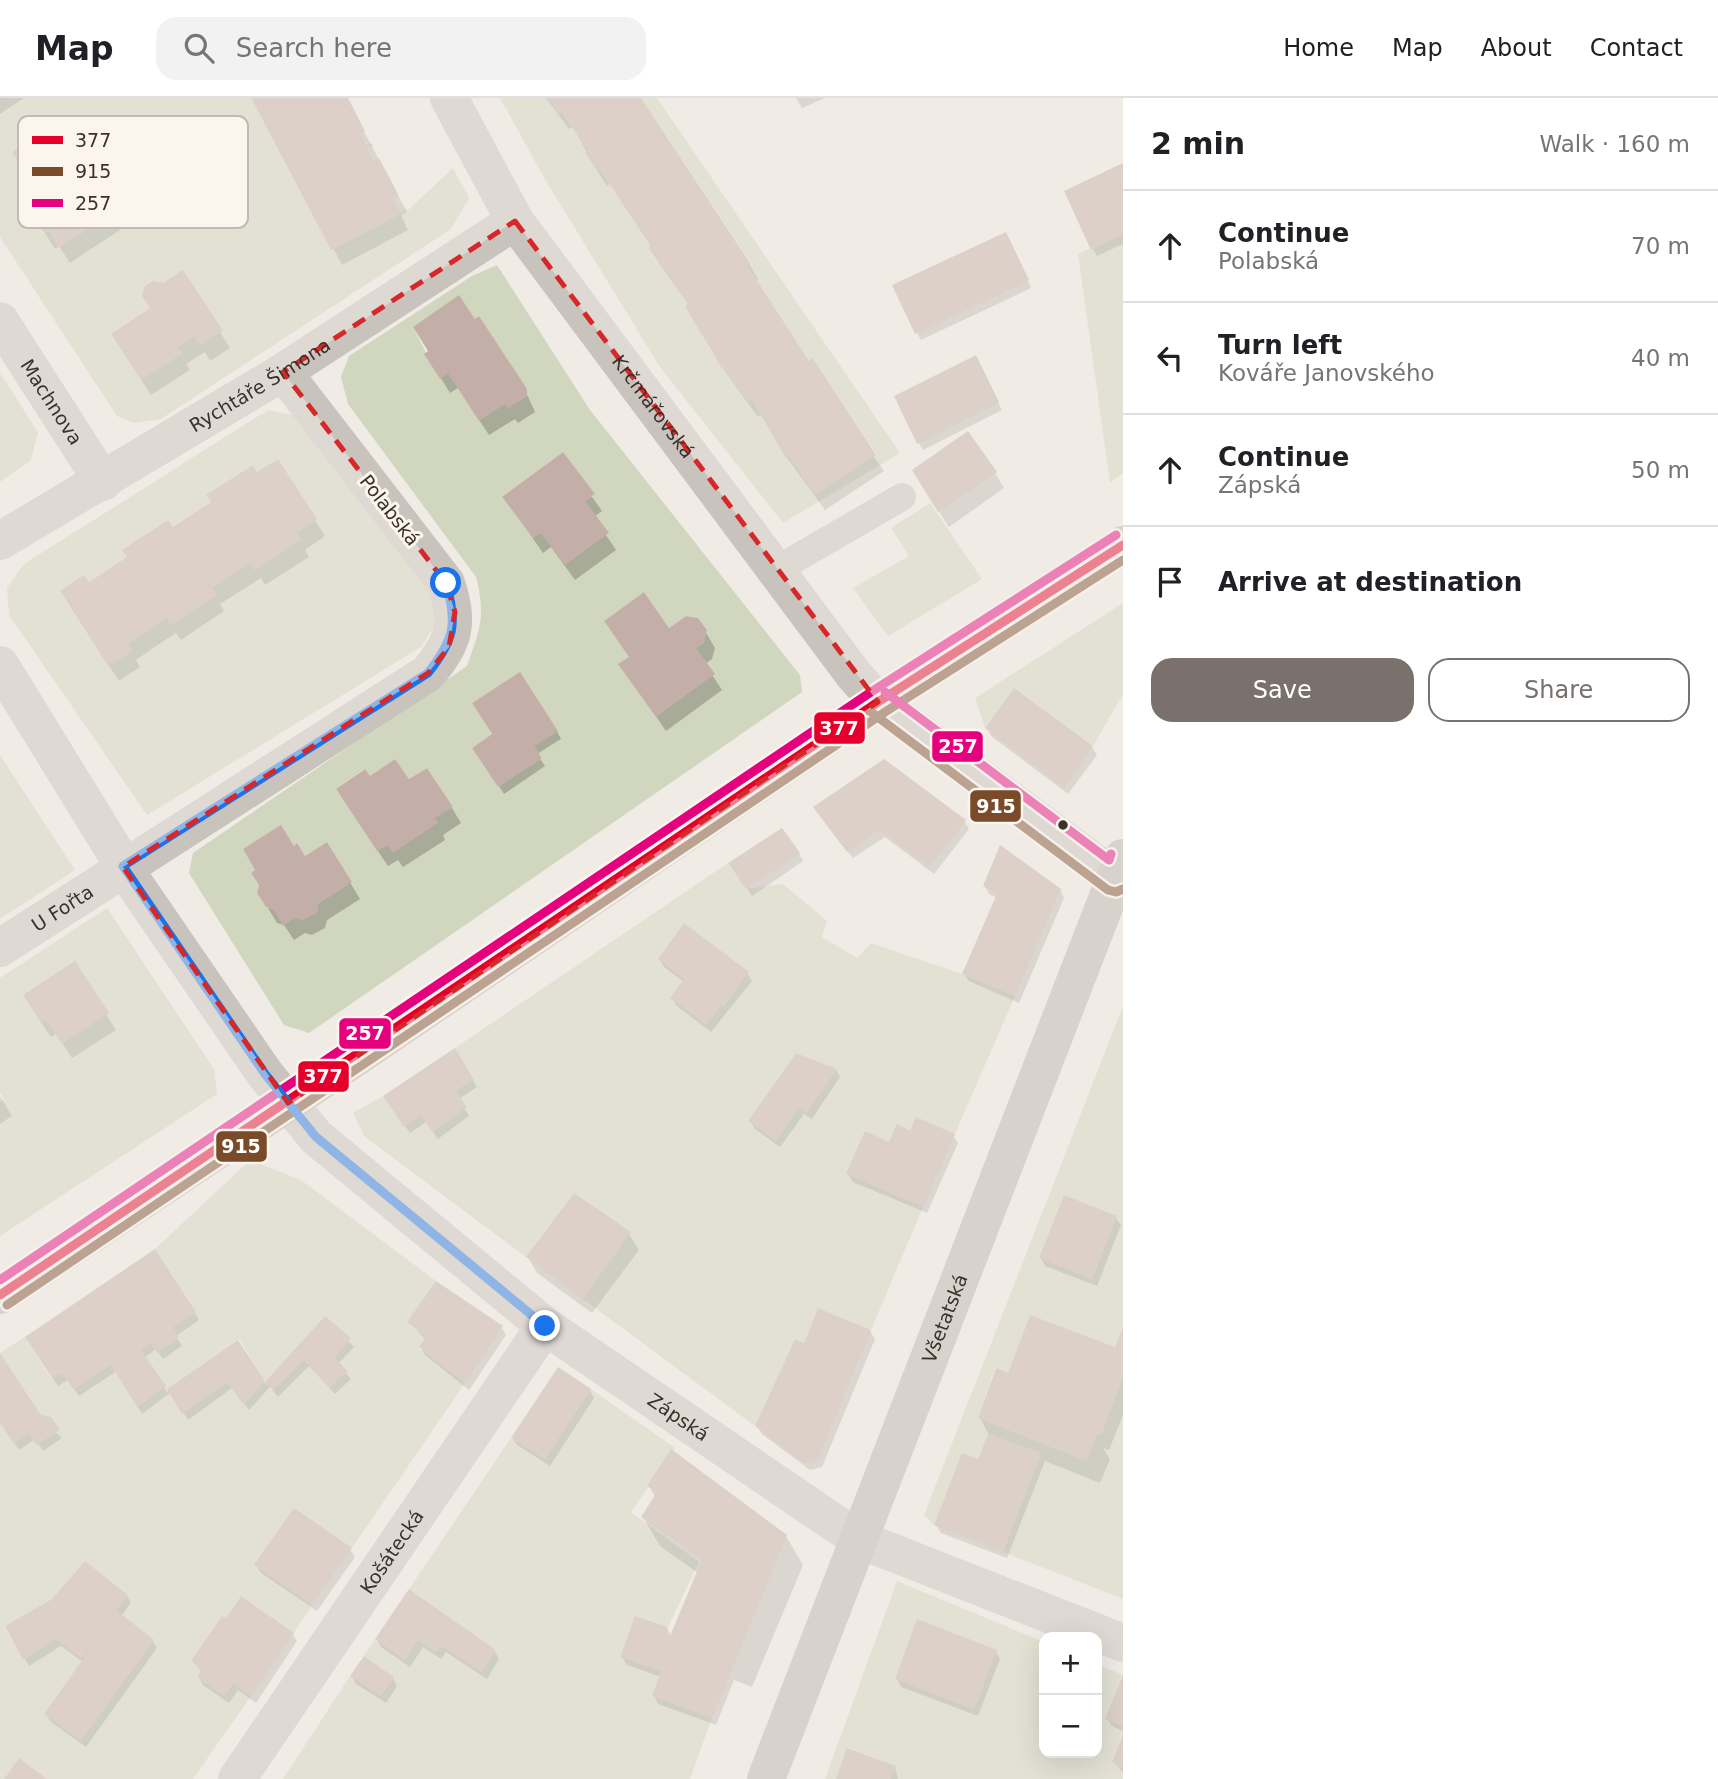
<!DOCTYPE html>
<html lang="en">
<head>
<meta charset="utf-8">
<style>
  body { margin:0; font-family:"DejaVu Sans",sans-serif; background:#f2f2f2; color:#202124 }
  .controls { position:absolute; right:21px; bottom:21px; display:grid; overflow:hidden; border-radius:14px; box-shadow:0 7px 28px #0002 }
  .controls button { width:63px; height:63px; display:grid; place-items:center; padding:0; border:0; border-bottom:2px solid #e0e0e0; background:#fff; color:#202124; font:35px sans-serif }
  .stop { position:absolute; width:21px; height:21px; margin:-16px; border:5px solid #1a73e8; border-radius:50%; background:#fff }
  .stop.end { background:#1a73e8; border-color:#fff; box-shadow:0 2px 7px #0008 }
  .list { margin:0; padding:0; list-style:none }
  h2 { display:flex; justify-content:space-between; align-items:center; height:91px; margin:0; padding:0 28px; font-size:30px }
  h2 small { font-size:23px; font-weight:400; color:#757577 }
  .list li { display:grid; grid-template-columns:46px 1fr auto; gap:21px; align-items:center; box-sizing:border-box; height:112px; padding:0 28px; border-top:2px solid #e0e0e0 }
  .list b { display:block; font-size:26px; white-space:nowrap }
  .list p { margin:0; font-size:23px; white-space:nowrap; color:#757577 }
  .list em { font-size:23px; font-style:normal; color:#757577 }
  .actions { display:flex; gap:14px; padding:21px 28px }
  .actions a { flex:1; padding:16px 0; border:2px solid #7a716c; border-radius:21px; text-align:center; font-size:24px; color:#7a716c }
  .actions .main { background:#7a716c; color:#fff }
  .icon { flex:none; width:38px; height:38px; fill:none; stroke:currentColor; stroke-width:2; stroke-linecap:round; stroke-linejoin:round }
  .map { position:relative; flex:none; width:1123px; height:1681px; overflow:hidden }
  header { display:flex; align-items:center; gap:42px; box-sizing:border-box; height:98px; padding:0 35px; background:#fff; border-bottom:2px solid #e0e0e0 }
  header strong { font-size:33px }
  nav { display:flex; gap:38px; margin-inline-start:auto; font-size:24px }
  .search { width:490px; height:63px; background:#f2f2f2; display:flex; align-items:center; gap:18px; box-sizing:border-box; padding:0 24px; border-radius:21px; color:#757577; font-size:26px }
  main { display:flex }
  aside { flex:1; background:#fff }
  .map>svg:first-child { display:block }
  .green { fill:#d1d6bf; fill-rule:evenodd }
  .shadow { fill:#0003 }
  .building { fill:#c3afa7 }
  .lines { fill:none; stroke-linecap:round; stroke-linejoin:round }
  .lane { stroke:#c9c3be; stroke-width:28 }
  .street { stroke:#c9c3be; stroke-width:38 }
  .secondary { stroke:#bab3ae; stroke-width:38 }
  .bus-1-casing { stroke:#fbf5ee; stroke-width:14 }
  .bus-2-casing { stroke:#fbf5ee; stroke-width:14 }
  .bus-3-casing { stroke:#fbf5ee; stroke-width:14 }
  .bus-1 { stroke:#e4002b; stroke-width:9 }
  .bus-2 { stroke:#7a4b2a; stroke-width:9 }
  .bus-3 { stroke:#e5007d; stroke-width:9 }
  .route { stroke:#1a73e8; stroke-width:9 }
  .marked { fill:none; stroke:#d62828; stroke-width:5; stroke-dasharray:14 9; stroke-linejoin:round }
  .bus-dot { fill:#3b302b; stroke:#fbf5ee; stroke-width:2.5 }
  .labels { text-anchor:middle; stroke-width:6; stroke-linejoin:round; paint-order:stroke }
  .street-label { font-size:19px; fill:#3b302b; stroke:#fbf5ee }
  .key { fill:#fbf5ee; stroke:#c1bab4; stroke-width:2 }
  .key-label { font-size:19px; fill:#3b302b }
  .line-badge { stroke:#fbf5ee; stroke-width:2.5 }
  .badge-label { font-size:19px; text-anchor:middle; font-weight:bold; fill:#fff }
</style>
</head>
<body>
<header>
<strong>Map</strong>
<div class="search"><svg class="icon" aria-label="search" viewBox="0 0 24 24"><circle cx="10" cy="10" r="6"/><path d="M15 15l6 6"/></svg>Search here</div>
<nav><a>Home</a><a>Map</a><a>About</a><a>Contact</a></nav>
</header>
<main>
<div class="map">
<svg width="1123" height="1681" viewBox="0 0 1123 1681">
  <rect width="100%" height="100%" fill="#f0ebe5"/>
  <g class="green">
    <path d="M0,0H251L331,152L407,113L453,70L469,100L451,131L161,321L134,325L117,318L0,139ZM51,30L71,60L105,97L59,150L49,133L44,136L18,94L32,85L12,54ZM183,172L194,239L178,249L184,259L180,257L141,282L111,236L150,210L142,198L144,189L153,183L163,185Z"/>
    <polygon points="500,0 548,0 559,16 562,14 588,53 585,56 597,73 600,72 651,148 648,151 688,205 685,208 710,246 708,249 748,303 752,302 786,359 789,358 815,397 876,356 814,261 809,263 747,167 750,164 641,0 657,0 900,355 783,425 660,269 546,83"/>
    <polygon points="1123,136 1123,375 1110,385 1078,156"/>
    <path d="M497,167L590,312L800,577L802,594L309,935L284,927L189,775L193,755L467,568C480,531 486,518 476,479L348,306L341,279L349,258L472,178ZM459,198L475,221L479,219L527,298L508,310L505,306L479,322L448,275L439,280L413,229ZM563,354L594,397L533,440L502,399ZM644,494L669,530L686,518L698,520L707,532L704,545L696,550L714,576L656,618L619,567L629,559L604,523ZM520,575L558,633L534,648L542,660L498,689L472,650L492,636L472,605ZM395,661L409,681L427,670L453,709L377,753L336,691L364,671L370,678ZM281,728L294,748L297,746L305,758L327,744L352,784L318,806L317,814L303,822L266,809L257,795L259,787L251,775L255,772L243,751Z"/>
    <polygon points="0,275 38,334 31,362 0,384"/>
    <path d="M268,312L298,318L431,492L439,521L421,549L147,717L9,517L7,490L24,466ZM278,361L317,421L297,435L301,442L255,472L250,465L212,490L217,497L171,527L166,520L128,546L132,553L108,568L60,494L84,477L89,484L127,459L123,452L168,422L173,429L211,404L207,397L253,367L257,374Z"/>
    <polygon points="930,405 982,481 888,538 853,490 909,458 891,430"/>
    <polygon points="1123,505 1123,596 1093,648 1014,590 985,630 975,600"/>
    <polygon points="0,657 75,772 0,821"/>
    <path d="M728,765L746,791L783,786L827,823L822,839L857,860L871,845L962,876L1015,898L955,1036L916,1020L910,1033L897,1027L889,1044L865,1034L923,1109L871,1232L818,1210L804,1245L795,1241L755,1328L583,1201L630,1134L574,1095L526,1159L364,1038L353,1015L383,998L404,1028L421,1017L433,1034L466,1009L456,993L474,980L455,950ZM684,825L748,874L723,909L658,861ZM796,955L837,971L807,1014L799,1009L776,1043L748,1023Z"/>
    <path d="M107,810L214,971L217,996L0,1138V1004L4,1001L0,995V880ZM75,864L108,915L62,945L46,922L40,924L23,897Z"/>
    <path d="M1123,908V1228L1115,1249L1030,1217L1008,1275L995,1270L978,1320L1086,1363L1097,1336L1101,1337L1123,1278V1501L1003,1454L1041,1355L988,1336L978,1361L962,1356L934,1427L924,1417ZM1064,1097L1117,1118L1092,1181L1039,1160Z"/>
    <path d="M250,1062L301,1082L436,1183L407,1224L426,1239L419,1250L465,1285L352,1450L255,1467L312,1507L294,1535L241,1498L226,1520L222,1518L191,1563L202,1571L197,1579L224,1598L233,1585L251,1598L193,1681H47L19,1660L4,1681H0V1325L14,1346L29,1335L41,1317L0,1255L25,1239L52,1281L62,1275L73,1291L111,1267L137,1309L165,1288L141,1252L151,1245L157,1255L179,1240L173,1229L196,1214L155,1151ZM325,1218L351,1240L334,1260L348,1273L329,1289L304,1262L272,1292L266,1284ZM239,1241L265,1283L244,1306L227,1284L183,1315L167,1291ZM85,1463L128,1497L116,1512L81,1642L44,1616L99,1538L81,1560L56,1541L23,1562L5,1529L52,1501Z"/>
    <polygon points="591,1291 675,1350 631,1414 699,1464 668,1529 635,1518 620,1559 661,1573 652,1598 712,1620 690,1681 283,1681 350,1578 381,1598 394,1579 364,1558 375,1541 405,1562 418,1542 436,1554 441,1548 482,1574 496,1552 409,1491 511,1340 545,1361"/>
    <path d="M897,1483L1044,1544V1655H1097V1566L1123,1577L1106,1621L1123,1628V1636L1112,1664L1121,1670L1123,1666V1681H891L895,1668L848,1650L836,1681H825ZM917,1522L996,1552L974,1611L895,1581Z"/>
  </g>
  <g class="shadow">
    <polygon points="0,0 24,0 0,16"/>
    <polygon points="254,0 346,0 407,114 401,117 408,132 342,167"/>
    <polygon points="546,0 639,0 749,166 758,181 755,183 809,266 884,373 825,412 785,357 762,316 758,319 719,265 689,207 659,166 652,150 610,86 607,88 596,71 573,29 569,31"/>
    <polygon points="796,0 825,0 802,10"/>
    <polygon points="71,62 104,98 120,132 70,165 59,148 55,151 29,110 34,86"/>
    <polygon points="1123,67 1123,146 1097,158 1093,151"/>
    <polygon points="1010,143 1031,190 921,242 917,235"/>
    <polygon points="182,174 230,250 210,263 205,254 186,266 190,272 151,297 122,252 151,211 163,187"/>
    <polygon points="979,267 1002,312 923,352 919,345"/>
    <polygon points="436,272 525,292 535,314 518,325 515,321 489,337 458,290 450,295"/>
    <polygon points="562,356 602,413 594,419 616,452 575,482 551,449 543,455 504,399"/>
    <polygon points="277,363 325,438 305,452 309,459 265,487 261,480 220,506 224,513 181,542 176,535 156,548 136,562 140,569 119,583 71,510 88,487"/>
    <polygon points="995,375 1004,390 949,429 923,389"/>
    <polygon points="606,523 669,532 705,533 715,550 712,561 705,566 722,592 666,633 621,567 630,560"/>
    <polygon points="1015,592 1092,649 1097,657 1068,696 991,638 987,630"/>
    <polygon points="557,633 561,641 537,656 545,668 504,696 479,658 494,637"/>
    <polygon points="369,681 409,684 452,710 461,725 443,737 445,742 403,769 398,762 388,768 347,707"/>
    <polygon points="820,717 964,723 969,731 934,776 885,739 853,760"/>
    <polygon points="327,746 360,801 327,822 325,830 312,837 305,835 294,842 284,827 277,825 259,795 293,750 305,760"/>
    <polygon points="799,755 803,763 752,798 735,773"/>
    <polygon points="985,788 1060,792 1064,800 1019,905 969,883 964,876 997,800 989,796"/>
    <polygon points="660,861 747,875 752,883 711,934 677,908 672,900 684,884 664,869"/>
    <polygon points="74,866 116,932 72,960 56,936 51,939 34,914"/>
    <polygon points="454,952 477,989 459,1001 469,1018 438,1041 426,1024 410,1035 389,1006"/>
    <polygon points="836,972 840,979 812,1021 804,1016 780,1049 755,1031 750,1023"/>
    <polygon points="0,998 12,1018 0,1026"/>
    <polygon points="911,1035 953,1037 958,1045 927,1115 853,1084 848,1076"/>
    <polygon points="1116,1120 1121,1127 1097,1188 1045,1168 1041,1160"/>
    <polygon points="629,1136 639,1152 592,1215 537,1175 528,1159"/>
    <polygon points="195,1215 199,1222 176,1238 182,1248 163,1261 156,1251 144,1260 167,1294 238,1244 266,1287 325,1220 354,1249 338,1266 351,1281 335,1296 309,1268 278,1299 270,1289 249,1312 232,1290 188,1322 171,1294 142,1316 117,1273 79,1298 68,1282 58,1288 31,1247"/>
    <polygon points="409,1224 502,1230 506,1237 469,1292 425,1257 421,1250 426,1242"/>
    <polygon points="870,1233 875,1241 822,1369 810,1372 762,1336 757,1328 805,1247"/>
    <polygon points="1123,1233 1123,1317 1109,1352 1103,1350 1110,1361 1100,1385 1045,1363 1007,1460 941,1435 936,1427 979,1364 989,1337 980,1320 997,1272 1009,1277 1116,1252"/>
    <polygon points="0,1258 40,1319 62,1340 43,1353 35,1341 19,1352 0,1323"/>
    <polygon points="559,1271 590,1293 594,1300 550,1368 517,1347 513,1340"/>
    <polygon points="649,1388 786,1438 803,1467 752,1589 734,1582 716,1627 658,1606 654,1598 661,1579 627,1567 622,1559 667,1531 672,1539 698,1475 660,1448 643,1419 655,1399"/>
    <polygon points="350,1451 355,1459 317,1513 261,1475 256,1467"/>
    <polygon points="409,1494 495,1554 499,1561 487,1581 446,1554 441,1561 423,1549 410,1569 381,1549 377,1541"/>
    <polygon points="127,1498 131,1505 121,1518 152,1543 157,1550 86,1649 51,1624 46,1616 83,1564 61,1548 29,1568 7,1529"/>
    <polygon points="292,1536 297,1543 256,1605 238,1592 229,1605 203,1587 199,1579 202,1574 193,1563"/>
    <polygon points="995,1553 1000,1561 978,1618 901,1589 897,1581"/>
    <polygon points="352,1578 393,1580 397,1588 386,1605 356,1586"/>
    <polygon points="1123,1581 1123,1633 1112,1628 1107,1621"/>
    <polygon points="1123,1641 1123,1675 1114,1664"/>
    <polygon points="895,1670 898,1681 838,1681"/>
  </g>
  <g class="building">
    <polygon points="251,0 348,0 365,33 360,36 366,47 371,45 373,48 367,51 374,63 379,60 399,98 393,100 400,114 405,110 407,113 331,152"/>
    <polygon points="548,0 641,0 750,165 747,167 809,263 813,260 876,357 815,397 789,358 786,360 752,302 748,304 723,265 720,267 685,208 688,205 648,150 651,148 600,72 597,73 585,55 588,53 562,14 559,16"/>
    <polygon points="51,30 71,60 78,55 105,97 102,100 112,116 59,150 49,133 45,136 18,94 32,85 12,54"/>
    <polygon points="1123,65 1123,136 1091,152 1064,93"/>
    <polygon points="1006,134 1029,182 915,236 892,187"/>
    <polygon points="183,172 223,233 200,248 194,239 178,249 186,262 180,257 141,282 111,236 150,210 142,198 144,189 153,183 163,185"/>
    <polygon points="459,197 475,221 479,218 527,291 527,298 508,310 505,306 479,323 448,275 440,281 424,256 428,253 413,229"/>
    <polygon points="976,257 999,304 917,346 894,298"/>
    <polygon points="968,333 997,374 938,414 912,372"/>
    <polygon points="563,354 595,396 585,403 609,435 565,467 540,434 533,440 502,399"/>
    <polygon points="278,361 317,421 297,435 301,442 255,472 250,465 212,490 217,497 170,527 166,520 147,532 128,546 133,553 108,568 60,493 84,477 89,484 127,459 122,452 168,422 173,429 211,404 206,397 253,367 257,374"/>
    <polygon points="644,494 669,530 686,518 698,520 707,532 704,545 696,550 715,576 656,619 618,566 629,559 604,523"/>
    <polygon points="520,574 558,633 534,648 542,660 498,689 472,650 492,636 472,605"/>
    <polygon points="1014,590 1093,648 1064,690 985,630"/>
    <polygon points="395,661 409,681 427,670 453,709 435,720 438,725 393,755 387,747 377,753 336,691 365,671 370,678"/>
    <polygon points="884,661 966,722 929,769 879,732 847,754 813,709"/>
    <polygon points="281,727 294,748 297,745 305,758 327,744 352,784 318,806 317,814 303,822 295,820 283,828 273,811 266,809 257,795 259,787 251,775 255,772 243,751"/>
    <polygon points="782,730 800,755 746,791 728,765"/>
    <polygon points="1000,747 1061,791 1015,898 962,876 997,796 983,788"/>
    <polygon points="684,825 749,874 706,927 670,900 684,881 658,861"/>
    <polygon points="75,863 109,915 62,946 46,922 41,925 23,897"/>
    <polygon points="455,950 474,981 456,993 467,1009 432,1034 421,1017 404,1029 383,998"/>
    <polygon points="796,955 837,971 807,1015 799,1009 776,1043 748,1023"/>
    <polygon points="916,1019 955,1036 923,1109 846,1076 865,1033 889,1044 897,1026 910,1033"/>
    <polygon points="574,1095 631,1134 583,1201 526,1159"/>
    <polygon points="1064,1097 1117,1118 1092,1181 1039,1160"/>
    <polygon points="155,1151 196,1214 173,1229 179,1239 157,1255 151,1245 141,1252 166,1288 137,1309 111,1267 73,1291 62,1275 53,1281 25,1239"/>
    <polygon points="436,1183 503,1228 465,1285 419,1249 426,1239 407,1224"/>
    <polygon points="818,1210 871,1232 818,1361 804,1365 755,1328 795,1241 804,1245"/>
    <polygon points="1030,1217 1115,1249 1123,1229 1123,1278 1100,1337 1097,1336 1087,1363 978,1320 996,1270 1008,1275"/>
    <polygon points="325,1218 351,1240 334,1260 348,1273 330,1289 304,1262 273,1292 265,1284"/>
    <polygon points="238,1242 265,1283 243,1306 227,1284 182,1316 167,1291"/>
    <polygon points="0,1255 41,1317 51,1319 60,1332 37,1347 29,1335 14,1346 0,1325"/>
    <polygon points="558,1269 591,1291 545,1361 511,1340"/>
    <polygon points="988,1336 1041,1355 1003,1454 934,1427 962,1355 978,1361"/>
    <polygon points="671,1351 787,1437 712,1620 652,1598 661,1573 620,1559 635,1518 668,1529 666,1536 670,1538 702,1462 641,1419 657,1394 647,1388"/>
    <polygon points="294,1410 352,1450 312,1507 254,1467"/>
    <polygon points="85,1463 128,1497 116,1512 154,1542 81,1643 44,1616 99,1538 81,1560 56,1541 23,1562 5,1528 52,1501"/>
    <polygon points="409,1491 496,1552 482,1574 441,1548 437,1554 418,1542 405,1563 375,1541"/>
    <polygon points="241,1498 294,1535 251,1598 233,1585 224,1598 197,1579 202,1571 191,1563 222,1518 226,1520"/>
    <polygon points="917,1521 997,1552 974,1612 895,1581"/>
    <polygon points="364,1558 394,1579 381,1598 350,1578"/>
    <polygon points="1123,1577 1123,1628 1105,1621"/>
    <polygon points="1123,1637 1123,1666 1121,1670 1112,1664"/>
    <polygon points="847,1650 896,1668 891,1681 836,1681"/>
    <polygon points="19,1660 47,1681 4,1681"/>
  </g>
  <g class="lines">
    <polyline class="lane" points="776,472 902,399"/>
    <g class="street">
      <path id="s1" d="M449,0L515,123L854,577L878,604L1123,786"/>
      <path id="s2" d="M0,223L103,384"/>
      <path id="s3" d="M0,443L283,274L515,123"/>
      <path id="s4" d="M0,567L136,788L265,976L316,1039L545,1228L858,1441L1123,1545"/>
      <path id="s5" d="M0,850L428,575C455,542 459,526 446,485L283,274"/>
      <path id="s6" d="M237,1681L545,1228"/>
    </g>
    <g class="secondary">
      <polyline points="0,1197 337,972 878,604 1123,447"/>
      <path id="s7" d="M766,1681L1123,760"/>
    </g>
    <g class="bus-1-casing">
      <polyline id="bus-1" points="0,1197 878,604 1123,447"/>
    </g>
    <g class="bus-2-casing">
      <g id="bus-2">
        <polyline points="871,614 1108,792 1116,794 1123,791"/>
        <polyline points="7,1207 885,614 1123,462"/>
      </g>
    </g>
    <g class="bus-3-casing">
      <g id="bus-3">
        <polyline points="885,594 1109,762 1111,756"/>
        <polyline points="0,1182 871,594 1116,437"/>
      </g>
    </g>
    <use href="#bus-1" class="bus-1"/>
    <use href="#bus-2" class="bus-2"/>
    <use href="#bus-3" class="bus-3"/>
  </g>
  <g class="lines">
    <path class="route" d="M446,485C458,526 454,542 428,575L123,768L265,976L316,1039L545,1228"/>
  </g>
  <path d="M0 0H1123V1681H0ZM515,123L878,604L288,1005L123,769L428,575L449,549L455,514L446,485L283,274Z" fill="#f0ebe5" fill-opacity=".55" fill-rule="evenodd"/>
  <path class="marked" d="M515,123L878,604L288,1005L123,769L428,575L449,549L455,514L446,485L283,274Z"/>
  <circle class="bus-dot" cx="1063" cy="727" r="6"/>
  <g class="labels">
    <g class="street-label">
      <text dy="7" stroke="none"><textPath href="#s3" startOffset="303">Rychtáře Šimona</textPath></text>
      <text dy="7" stroke="none"><textPath href="#s2" startOffset="96">Machnova</textPath></text>
      <text dy="7" stroke="none"><textPath href="#s1" startOffset="371">Krčmářovská</textPath></text>
      <text transform="translate(390 412) rotate(52)" y="7">Polabská</text>
      <text dy="7" stroke="none"><textPath href="#s5" startOffset="74">U Fořta</textPath></text>
      <text dy="7" stroke="none"><textPath href="#s7" startOffset="494">Všetatská</textPath></text>
      <text dy="7" stroke="none"><textPath href="#s4" startOffset="1027">Zápská</textPath></text>
      <text dy="7" stroke="none"><textPath href="#s6" startOffset="275">Košátecká</textPath></text>
    </g>
  </g>
  <rect x="18" y="18" width="230" height="112" rx="10" class="key"/>
  <rect x="32" y="38" width="31" height="8" fill="#e4002b"/>
  <rect x="32" y="69" width="31" height="9" fill="#7a4b2a"/>
  <rect x="32" y="101" width="31" height="8" fill="#e5007d"/>
  <g class="key-label">
    <text x="75" y="49">377</text>
    <text x="75" y="80">915</text>
    <text x="75" y="112">257</text>
  </g>
  <g class="line-badge">
    <rect x="813" y="613" width="53" height="34" rx="7" fill="#e4002b"/>
    <rect x="931" y="632" width="53" height="33" rx="7" fill="#e5007d"/>
    <rect x="969" y="691" width="53" height="34" rx="7" fill="#7a4b2a"/>
    <rect x="338" y="919" width="54" height="33" rx="7" fill="#e5007d"/>
    <rect x="297" y="962" width="53" height="33" rx="7" fill="#e4002b"/>
    <rect x="215" y="1032" width="53" height="33" rx="7" fill="#7a4b2a"/>
  </g>
  <g class="badge-label">
    <text x="839" y="637">377</text>
    <text x="958" y="655">257</text>
    <text x="996" y="715">915</text>
    <text x="365" y="942">257</text>
    <text x="323" y="985">377</text>
    <text x="241" y="1055">915</text>
  </g>
</svg>
<div class="controls">
<button>+</button>
<button>−</button>
</div>
<div class="stop" style="left:446px;top:485px"></div>
<div class="stop end" style="left:545px;top:1228px"></div>
</div>
<aside>
<h2>2 min<small>Walk · 160 m</small></h2>
<ul class="list">
<li><svg class="icon" aria-label="ahead" viewBox="0 0 24 24"><path d="M12 20V5M6 11l6-6 6 6"/></svg><div><b>Continue</b><p>Polabská</p></div><em>70 m</em></li>
<li><svg class="icon" aria-label="left" viewBox="0 0 24 24"><path d="M17 20v-9H6M10 6l-5 5 5 5"/></svg><div><b>Turn left</b><p>Kováře Janovského</p></div><em>40 m</em></li>
<li><svg class="icon" aria-label="ahead" viewBox="0 0 24 24"><path d="M12 20V5M6 11l6-6 6 6"/></svg><div><b>Continue</b><p>Zápská</p></div><em>50 m</em></li>
<li><svg class="icon" aria-label="arrive" viewBox="0 0 24 24"><path d="M6 21V4h12l-3 4 3 4H6"/></svg><div><b>Arrive at destination</b></div></li>
</ul>
<div class="actions"><a class="main">Save</a><a>Share</a></div>
</aside>
</main>
</body>
</html>
